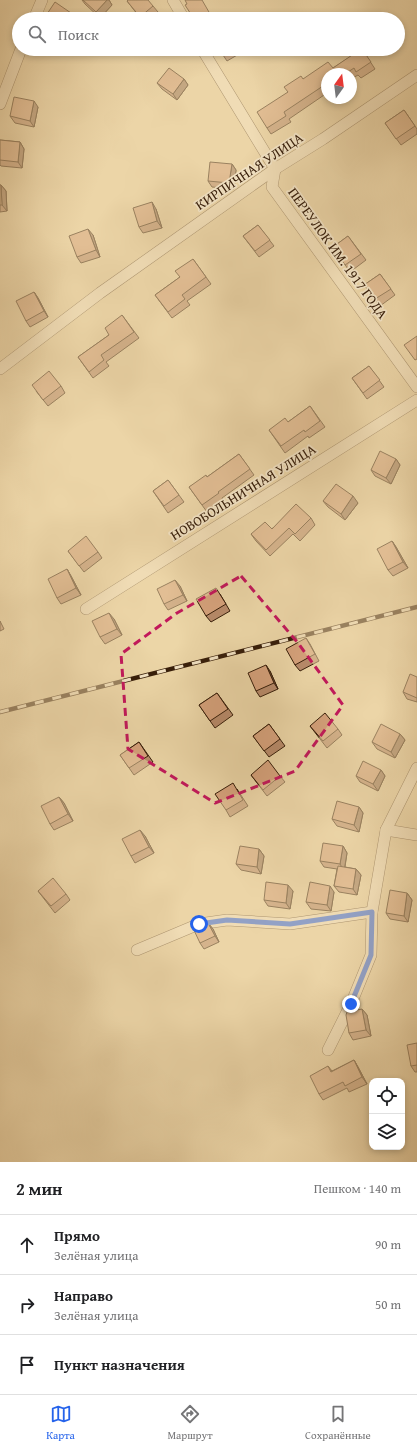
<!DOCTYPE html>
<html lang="ru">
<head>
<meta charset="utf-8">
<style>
  body { margin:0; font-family:"Gentium Book Plus",serif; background:#f6f6f6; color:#202124 }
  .controls { position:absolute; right:12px; bottom:12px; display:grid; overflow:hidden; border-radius:8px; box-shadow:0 2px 6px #0003 }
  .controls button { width:36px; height:36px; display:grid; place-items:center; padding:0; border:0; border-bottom:1px solid #e0e0e0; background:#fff; color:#202124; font:20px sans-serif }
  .compass { position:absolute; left:321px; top:68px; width:36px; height:36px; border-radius:50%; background:#fff; box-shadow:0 2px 6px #0003; rotate:14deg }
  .stop { position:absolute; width:12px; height:12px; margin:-9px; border:3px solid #2563eb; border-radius:50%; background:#fff }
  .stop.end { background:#2563eb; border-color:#fff; box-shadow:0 1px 4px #0008 }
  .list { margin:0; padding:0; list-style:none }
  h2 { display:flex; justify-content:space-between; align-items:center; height:52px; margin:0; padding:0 16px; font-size:17px }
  h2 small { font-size:13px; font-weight:400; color:#757577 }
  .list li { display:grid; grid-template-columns:26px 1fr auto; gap:12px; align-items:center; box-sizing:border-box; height:60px; padding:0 16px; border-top:1px solid #e0e0e0 }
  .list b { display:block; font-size:15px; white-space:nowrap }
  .list p { margin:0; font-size:13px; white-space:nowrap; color:#757577 }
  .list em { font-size:13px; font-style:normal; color:#757577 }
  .icon { flex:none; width:22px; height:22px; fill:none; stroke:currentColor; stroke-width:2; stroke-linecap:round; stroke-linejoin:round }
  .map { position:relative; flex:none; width:417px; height:1162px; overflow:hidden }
  .search { position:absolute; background:#fff; box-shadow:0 2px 6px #0003; left:12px; right:12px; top:12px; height:44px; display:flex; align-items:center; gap:10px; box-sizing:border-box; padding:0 14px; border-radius:22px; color:#757577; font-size:15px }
  .sheet { height:232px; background:#fff }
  nav { display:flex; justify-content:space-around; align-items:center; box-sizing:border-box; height:56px; border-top:1px solid #e0e0e0; background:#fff; font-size:11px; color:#757577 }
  nav a { display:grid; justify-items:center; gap:2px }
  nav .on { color:#2563eb }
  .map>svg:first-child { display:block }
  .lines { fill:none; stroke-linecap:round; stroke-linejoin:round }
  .minor-casing { stroke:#644b30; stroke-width:12 }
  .minor { stroke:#f3e4c6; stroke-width:11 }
  .rail-casing { stroke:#361d09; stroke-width:4.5 }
  .rail { stroke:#f3e4c6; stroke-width:3; stroke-dasharray:9; stroke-linecap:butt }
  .wall { fill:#b88b6b; stroke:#361d09 }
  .shaded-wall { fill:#967157; stroke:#361d09 }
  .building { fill:#d6a27c; stroke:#361d09 }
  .route { stroke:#2563eb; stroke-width:5 }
  .marked { fill:none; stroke:#c2185b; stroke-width:3; stroke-dasharray:8 5; stroke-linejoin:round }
  .labels { text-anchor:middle; stroke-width:3.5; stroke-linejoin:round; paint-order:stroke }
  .street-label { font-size:14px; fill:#361d09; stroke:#f3e4c6 }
</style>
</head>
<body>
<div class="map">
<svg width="417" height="1162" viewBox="0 0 417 1162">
  <rect width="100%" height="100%" fill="#ecd6a7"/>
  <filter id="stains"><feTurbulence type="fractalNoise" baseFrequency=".005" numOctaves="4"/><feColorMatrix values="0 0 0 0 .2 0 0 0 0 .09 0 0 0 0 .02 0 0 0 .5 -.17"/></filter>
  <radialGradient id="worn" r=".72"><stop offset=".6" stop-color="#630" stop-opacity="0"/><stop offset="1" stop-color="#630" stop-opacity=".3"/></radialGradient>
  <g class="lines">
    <g class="minor-casing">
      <g id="minor">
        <polyline points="173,0 184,19"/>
        <polyline points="34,19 42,0"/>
        <polyline points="202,49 275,169 272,187 417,387"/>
        <polyline points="0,104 21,49"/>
        <polyline points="0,369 100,293 275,169 323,139 417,75"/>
        <polyline points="86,609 417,400"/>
        <polyline points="386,830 417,835"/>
        <polyline points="137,950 199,924 227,920 290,924 372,912"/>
        <polyline points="328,1050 351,1004 371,955 372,912 386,830 417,768"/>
      </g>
    </g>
    <use href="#minor" class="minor"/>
    <g class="rail-casing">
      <polyline id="rail" points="0,712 417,607"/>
    </g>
    <use href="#rail" class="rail"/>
  </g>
  <g class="wall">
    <polygon points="82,0 109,0 112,5 100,18 85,4"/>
    <polygon points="127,1 153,6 158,12 149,19 141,19"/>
    <polygon points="219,49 243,49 244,51 227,61"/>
    <polygon points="362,49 375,69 361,78 358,75 351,79 351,74 327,74 327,93 289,119 291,122 271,134 267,128 288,92 303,79 333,68"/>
    <polygon points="184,79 188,85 177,100 162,89 157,83"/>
    <polygon points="38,107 34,127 15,123 10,116"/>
    <polygon points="404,110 417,129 417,134 401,145 385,123"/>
    <polygon points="0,140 20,142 24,149 22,168 1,166 0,165"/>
    <polygon points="232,164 236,170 234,189 212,187 208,181"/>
    <polygon points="0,185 1,185 6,191 7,211 0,212"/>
    <polygon points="156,209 162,228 143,233 139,227"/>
    <polygon points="258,225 274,246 259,257 243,236"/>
    <polygon points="93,235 100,257 81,263 77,257"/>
    <polygon points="348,236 366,260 350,272 333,247"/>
    <polygon points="193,259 211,284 187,301 190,305 172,318 155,295 180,277"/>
    <polygon points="380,274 395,295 380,306 364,285"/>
    <polygon points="34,292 38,298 48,317 30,327 26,321"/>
    <polygon points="122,315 139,338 106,362 109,366 93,378 78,357 109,335"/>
    <polygon points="369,366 384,387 367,399 352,378"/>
    <polygon points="61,386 65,393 48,406 36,391"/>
    <polygon points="310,406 325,427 309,438 308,436 285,453 269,430 288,422"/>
    <polygon points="239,454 254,475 222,498 223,500 207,512 189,487 207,477"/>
    <polygon points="396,459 400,465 391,484 375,476 371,470"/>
    <polygon points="168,480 184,502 168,513 153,491"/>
    <polygon points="323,501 358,503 345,520 328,507"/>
    <polygon points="311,518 315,525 300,541 293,534 270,556 256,541 251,534"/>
    <polygon points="392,541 396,547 408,568 393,576 388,570"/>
    <polygon points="68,551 98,552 102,558 84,572"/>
    <polygon points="67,569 71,576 81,595 61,604 57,598"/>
    <polygon points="180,586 187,601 168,610 164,604"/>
    <polygon points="220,594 230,611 211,622 206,616"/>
    <polygon points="114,619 122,635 105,644 100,637"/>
    <polygon points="0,621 4,629 0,631"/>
    <polygon points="306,638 310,644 319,661 300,671 295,665"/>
    <polygon points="270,671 278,689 260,697 256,691"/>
    <polygon points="417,677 417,702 407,699 403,692"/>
    <polygon points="217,693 233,715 215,728 199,705"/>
    <polygon points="269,724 285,746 269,757 253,736"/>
    <polygon points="310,726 338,729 342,735 327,748"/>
    <polygon points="400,734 405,740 395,758 377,749 372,742"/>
    <polygon points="139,742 153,762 134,775 120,755"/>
    <polygon points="381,770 385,776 378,791 360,782 356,776"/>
    <polygon points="251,775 280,776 285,782 267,796"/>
    <polygon points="237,789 248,806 230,817 226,810"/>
    <polygon points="59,797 64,803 73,821 54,830 50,824"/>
    <polygon points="359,807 363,813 359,832 337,826 332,819"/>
    <polygon points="145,836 154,853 135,863 131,856"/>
    <polygon points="343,846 347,853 345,867 356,869 361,875 357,895 339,892 334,886 337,869 324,867 320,861"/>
    <polygon points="259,849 264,856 261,874 241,870 236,864"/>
    <polygon points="38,891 66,894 70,900 55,913"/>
    <polygon points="293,891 290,909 268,906 264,900"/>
    <polygon points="334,892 331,911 311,909 306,902"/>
    <polygon points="407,893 412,900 408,922 390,919 386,913"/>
    <polygon points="208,923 213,929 219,942 204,949 200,943"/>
    <polygon points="362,1009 367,1015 371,1036 353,1040 349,1033"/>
    <polygon points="417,1043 417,1072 415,1072 411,1066"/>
    <polygon points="354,1060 358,1067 367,1084 349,1092 347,1088 323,1100 319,1094 328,1066 332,1071"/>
  </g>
  <g class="shaded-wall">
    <polygon points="107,0 109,0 112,5 100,18 96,12"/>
    <polygon points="71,13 76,19 67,19"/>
    <polygon points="184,79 188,85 177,100 173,94"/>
    <polygon points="34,101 38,107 34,127 30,121"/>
    <polygon points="20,142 24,149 22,168 18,162"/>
    <polygon points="232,164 236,170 234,189 229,183"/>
    <polygon points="1,185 6,191 7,211 2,205"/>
    <polygon points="152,202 156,209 162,228 157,221"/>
    <polygon points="88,229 93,235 100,257 96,250"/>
    <polygon points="34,292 38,298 48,317 44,311"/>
    <polygon points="396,459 400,465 391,484 386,478"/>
    <polygon points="353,496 358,503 345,520 341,514"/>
    <polygon points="392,541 396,547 408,568 403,562"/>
    <polygon points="67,569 71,576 81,595 76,588"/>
    <polygon points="175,580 180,586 187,601 183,595"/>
    <polygon points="109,613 114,619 122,635 117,629"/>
    <polygon points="266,665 270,671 278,689 274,683"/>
    <polygon points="400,734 405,740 395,758 391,752"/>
    <polygon points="381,770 385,776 378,791 373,784"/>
    <polygon points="59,797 64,803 73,821 68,814"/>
    <polygon points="359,807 363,813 359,832 354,825"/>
    <polygon points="140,830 145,836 154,853 149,847"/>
    <polygon points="343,846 347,853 344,871 340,864"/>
    <polygon points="259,849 264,856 261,874 257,867"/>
    <polygon points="356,869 361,875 357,895 353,889"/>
    <polygon points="288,885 293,891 290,909 286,903"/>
    <polygon points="330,886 334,892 331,911 327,905"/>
    <polygon points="407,893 412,900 408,922 404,916"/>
    <polygon points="208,923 213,929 219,942 215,936"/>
    <polygon points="362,1009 367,1015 371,1036 366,1030"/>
    <polygon points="354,1060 358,1067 367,1084 362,1077"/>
  </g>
  <g class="building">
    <polygon points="83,0 107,0 96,12"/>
    <polygon points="128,0 148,0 153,6 140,17 127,1"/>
    <polygon points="185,0 202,0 213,19 194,19 185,5 187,4"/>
    <polygon points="55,2 71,13 67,19 49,19 45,17"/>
    <polygon points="219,49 233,49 223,55"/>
    <polygon points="361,49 362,49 371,62 356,72 354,68 345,74 327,74 327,86 325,88 323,86 284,112 286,116 267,128 257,112 288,92 284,87 301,76 303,79 328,62 333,68"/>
    <polygon points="169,68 184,79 173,94 157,83"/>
    <polygon points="14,97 34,101 30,121 10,116"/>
    <polygon points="404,110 415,126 396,139 385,123"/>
    <polygon points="0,140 20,142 18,162 0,160"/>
    <polygon points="210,162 232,164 229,183 208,181"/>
    <polygon points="0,185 1,185 2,205 0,205"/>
    <polygon points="152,202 157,221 139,227 133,208"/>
    <polygon points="258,225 270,240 255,251 243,236"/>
    <polygon points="88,229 96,250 77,257 69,236"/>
    <polygon points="348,236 361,254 345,265 333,247"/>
    <polygon points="193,259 206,277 182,295 185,299 168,312 155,295 180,277 175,271"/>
    <polygon points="380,274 391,289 375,299 364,285"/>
    <polygon points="34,292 44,311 26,321 16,301"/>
    <polygon points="122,315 134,332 101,355 104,360 89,372 78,357 109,335 105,328"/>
    <polygon points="417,336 417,359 415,360 404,345"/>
    <polygon points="369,366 380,380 363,393 352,378"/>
    <polygon points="49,371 61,386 43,400 32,385"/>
    <polygon points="310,406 320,421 305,432 304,430 281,446 269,430 285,418 288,422"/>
    <polygon points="380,451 396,459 386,478 371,470"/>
    <polygon points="239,454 250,469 218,492 219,493 202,505 189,487 206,475 207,477"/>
    <polygon points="168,480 179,495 164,506 153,491"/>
    <polygon points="336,484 353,496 341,514 323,501"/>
    <polygon points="296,504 311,518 295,534 289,528 266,550 251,534 265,522 272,529"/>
    <polygon points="86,536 98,552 79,566 68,551"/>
    <polygon points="392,541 403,562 388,570 377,549"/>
    <polygon points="67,569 76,588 57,598 48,579"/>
    <polygon points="175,580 183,595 164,604 157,589"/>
    <polygon points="216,588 226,604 206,616 196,599"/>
    <polygon points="109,613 117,629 100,637 92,621"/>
    <polygon points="306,638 315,654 295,665 286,649"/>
    <polygon points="266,665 274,683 256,691 248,673"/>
    <polygon points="410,674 417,677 417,698 403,692"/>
    <polygon points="217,693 228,709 210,721 199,705"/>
    <polygon points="325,713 338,729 323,741 310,726"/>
    <polygon points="269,724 280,739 264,751 253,736"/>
    <polygon points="381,724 400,734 391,752 372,742"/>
    <polygon points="139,742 148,756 129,768 120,755"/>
    <polygon points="268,760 280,776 263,790 251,775"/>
    <polygon points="363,761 381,770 373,784 356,776"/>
    <polygon points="233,783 243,800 226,810 215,794"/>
    <polygon points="59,797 68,814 50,824 41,806"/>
    <polygon points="337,801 359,807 354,825 332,819"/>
    <polygon points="140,830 149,847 131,856 122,839"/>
    <polygon points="323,843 343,846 340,864 320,861"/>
    <polygon points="240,846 259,849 257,867 236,864"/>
    <polygon points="338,866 356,869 353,889 334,886"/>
    <polygon points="53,878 66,894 51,906 38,891"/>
    <polygon points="266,882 288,885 286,903 264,900"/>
    <polygon points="310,882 330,886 327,905 306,902"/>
    <polygon points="390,890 407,893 404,916 386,913"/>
    <polygon points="208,923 215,936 200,943 192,926"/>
    <polygon points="362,1009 366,1030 349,1033 346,1015 347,1012"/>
    <polygon points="417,1043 417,1065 411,1066 407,1045"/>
    <polygon points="354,1060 362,1077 345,1086 343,1082 319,1094 310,1076 328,1066 331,1072"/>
  </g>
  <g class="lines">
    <polyline class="route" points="199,924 227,920 290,924 372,912 371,955 351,1004"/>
  </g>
  <path d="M0 0H417V1162H0ZM241,576L298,643L343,705L295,771L215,803L128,749L121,654L177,613Z" fill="#ecd6a7" fill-opacity=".55" fill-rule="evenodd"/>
  <path class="marked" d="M241,576L298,643L343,705L295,771L215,803L128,749L121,654L177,613Z"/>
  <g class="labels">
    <g class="street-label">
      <text transform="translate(249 171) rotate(-34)" y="5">КИРПИЧНАЯ УЛИЦА</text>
      <text transform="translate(338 253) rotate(54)" y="5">ПЕРЕУЛОК ИМ. 1917 ГОДА</text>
      <text transform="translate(243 492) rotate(-32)" y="5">НОВОБОЛЬНИЧНАЯ УЛИЦА</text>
    </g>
  </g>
  <rect width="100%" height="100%" filter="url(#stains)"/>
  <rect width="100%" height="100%" fill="url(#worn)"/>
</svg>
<div class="controls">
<button><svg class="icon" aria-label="locate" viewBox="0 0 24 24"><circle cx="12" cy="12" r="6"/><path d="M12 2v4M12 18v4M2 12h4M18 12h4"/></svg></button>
<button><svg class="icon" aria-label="layers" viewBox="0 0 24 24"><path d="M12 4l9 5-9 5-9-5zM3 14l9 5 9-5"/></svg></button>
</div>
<svg class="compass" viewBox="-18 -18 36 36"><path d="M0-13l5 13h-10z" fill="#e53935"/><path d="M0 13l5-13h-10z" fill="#757577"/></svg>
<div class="stop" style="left:199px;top:924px"></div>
<div class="stop end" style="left:351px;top:1004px"></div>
<div class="search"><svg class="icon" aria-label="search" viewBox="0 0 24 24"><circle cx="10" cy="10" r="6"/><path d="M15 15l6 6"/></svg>Поиск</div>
</div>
<section class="sheet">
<h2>2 мин<small>Пешком · 140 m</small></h2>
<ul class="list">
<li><svg class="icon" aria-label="ahead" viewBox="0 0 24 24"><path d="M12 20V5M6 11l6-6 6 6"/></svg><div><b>Прямо</b><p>Зелёная улица</p></div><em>90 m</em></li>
<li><svg class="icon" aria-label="right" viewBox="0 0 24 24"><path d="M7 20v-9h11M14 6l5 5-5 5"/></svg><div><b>Направо</b><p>Зелёная улица</p></div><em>50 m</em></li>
<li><svg class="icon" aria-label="arrive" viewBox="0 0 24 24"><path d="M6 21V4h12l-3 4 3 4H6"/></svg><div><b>Пункт назначения</b></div></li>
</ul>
</section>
<nav>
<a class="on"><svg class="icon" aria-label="map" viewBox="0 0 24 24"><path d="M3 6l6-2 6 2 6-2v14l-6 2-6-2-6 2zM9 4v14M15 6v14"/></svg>Карта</a>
<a><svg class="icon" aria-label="directions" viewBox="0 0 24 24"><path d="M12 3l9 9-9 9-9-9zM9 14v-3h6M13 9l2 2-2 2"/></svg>Маршрут</a>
<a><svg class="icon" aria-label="saved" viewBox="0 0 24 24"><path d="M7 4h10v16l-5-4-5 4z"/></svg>Сохранённые</a>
</nav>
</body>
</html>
